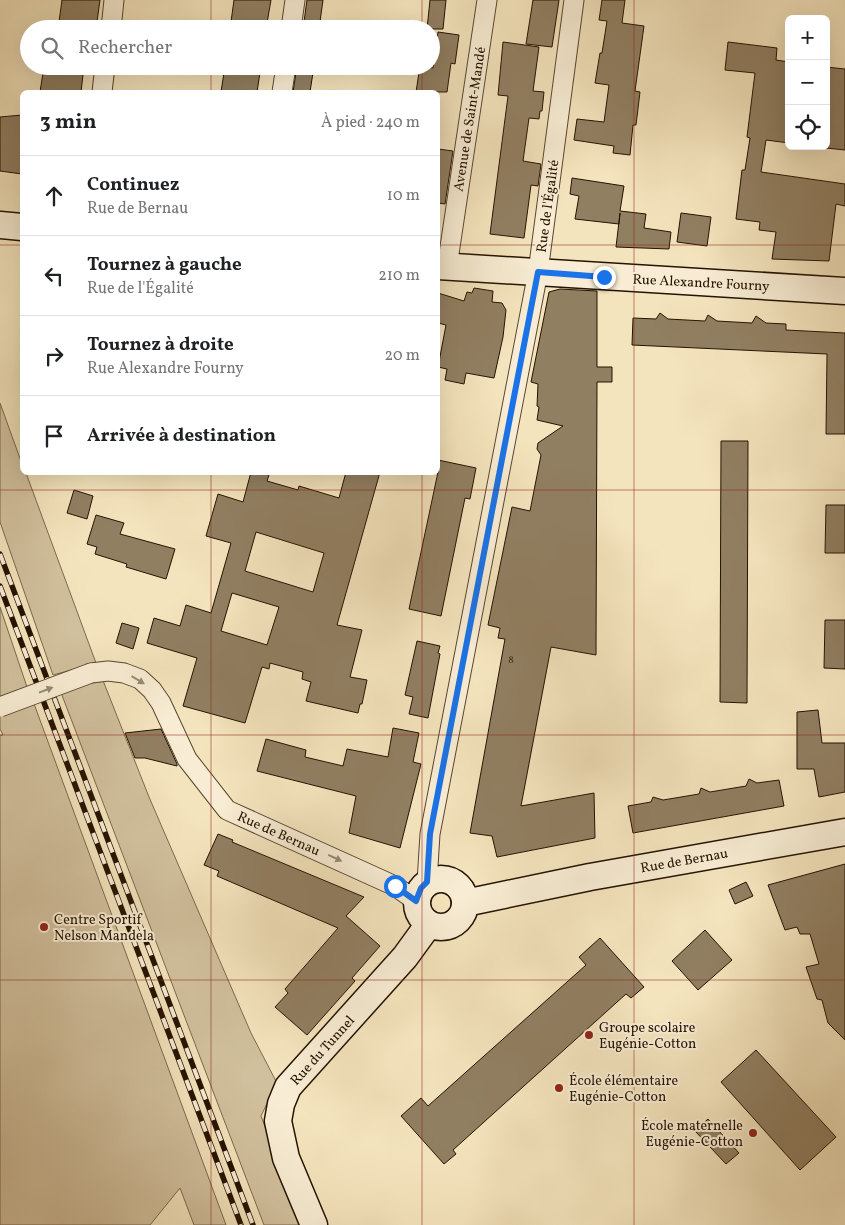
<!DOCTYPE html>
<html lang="fr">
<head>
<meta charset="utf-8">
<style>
  body { margin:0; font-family:Vollkorn,serif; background:#f6f6f6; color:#202124 }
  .controls { position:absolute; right:15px; top:15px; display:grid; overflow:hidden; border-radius:8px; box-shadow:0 5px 20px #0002 }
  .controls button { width:45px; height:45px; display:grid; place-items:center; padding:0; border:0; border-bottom:1px solid #e0e0e0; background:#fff; color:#202124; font:25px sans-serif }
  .stop { position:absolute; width:15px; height:15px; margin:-11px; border:4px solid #1a73e8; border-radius:50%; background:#fff }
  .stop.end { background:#1a73e8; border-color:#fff; box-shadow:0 1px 5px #0008 }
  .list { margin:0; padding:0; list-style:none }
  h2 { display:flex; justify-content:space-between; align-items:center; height:65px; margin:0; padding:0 20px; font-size:21px }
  h2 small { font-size:16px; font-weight:400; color:#757577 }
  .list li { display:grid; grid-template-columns:32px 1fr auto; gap:15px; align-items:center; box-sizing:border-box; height:80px; padding:0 20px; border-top:1px solid #e0e0e0 }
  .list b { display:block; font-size:19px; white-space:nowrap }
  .list p { margin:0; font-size:16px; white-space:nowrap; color:#757577 }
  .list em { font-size:16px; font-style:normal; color:#757577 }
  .icon { flex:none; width:28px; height:28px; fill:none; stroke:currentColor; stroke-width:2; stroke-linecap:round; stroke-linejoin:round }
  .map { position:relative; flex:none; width:845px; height:1225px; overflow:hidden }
  .search { position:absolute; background:#fff; box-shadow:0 5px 20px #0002; left:20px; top:20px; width:420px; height:55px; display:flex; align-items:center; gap:12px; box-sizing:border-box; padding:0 18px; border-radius:28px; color:#757577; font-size:19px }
  .panel { position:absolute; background:#fff; box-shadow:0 5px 20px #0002; left:20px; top:90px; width:420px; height:385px; border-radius:8px }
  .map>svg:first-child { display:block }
  .green { fill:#d1c09d; stroke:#7b694e }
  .building { fill:#917f62; stroke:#251200; fill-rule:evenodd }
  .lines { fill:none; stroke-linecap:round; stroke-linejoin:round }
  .street-casing { stroke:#59462f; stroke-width:21 }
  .secondary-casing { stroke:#251200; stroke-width:29 }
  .street { stroke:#f8edd4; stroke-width:19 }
  .secondary { stroke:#f8edd4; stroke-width:26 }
  .rail-casing { stroke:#251200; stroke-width:5.5 }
  .rail { stroke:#f8edd4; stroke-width:4; stroke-dasharray:11; stroke-linecap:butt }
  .street-bridge-casing { stroke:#59462f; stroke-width:21; stroke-linecap:butt }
  .street-bridge { stroke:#f8edd4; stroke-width:19 }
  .oneway { fill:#998a75 }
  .route { stroke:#1a73e8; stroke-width:6 }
  .grid { fill:none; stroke:#8f2418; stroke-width:1; stroke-opacity:0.55 }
  .poi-dot { fill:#8f2418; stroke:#f8edd4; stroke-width:2 }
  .labels { text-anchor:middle; stroke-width:4; stroke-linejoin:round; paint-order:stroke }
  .number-label { font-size:11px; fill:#402d18 }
  .street-label { font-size:14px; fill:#251200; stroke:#f8edd4 }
  .poi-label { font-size:14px; fill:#251200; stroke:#f8edd4; text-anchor:start }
</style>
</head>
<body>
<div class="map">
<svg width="845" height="1225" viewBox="0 0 845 1225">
  <rect width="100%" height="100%" fill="#f4e4bd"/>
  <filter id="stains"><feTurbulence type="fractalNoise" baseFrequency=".004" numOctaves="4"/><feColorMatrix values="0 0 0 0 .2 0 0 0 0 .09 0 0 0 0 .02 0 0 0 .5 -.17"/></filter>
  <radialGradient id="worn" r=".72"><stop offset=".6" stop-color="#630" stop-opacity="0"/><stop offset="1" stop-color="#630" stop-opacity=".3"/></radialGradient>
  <g class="green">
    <polygon points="0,403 22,464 22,472 26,473 96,663 53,675 0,522"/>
    <polygon points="0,607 27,687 0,698"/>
    <polygon points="102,678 149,797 251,1033 277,1083 261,1116 302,1225 264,1225 60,690"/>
    <polygon points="33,701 226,1225 194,1225 180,1188 150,1225 0,1225 0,735 3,735 0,729 0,715"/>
  </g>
  <g class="building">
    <polygon points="62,0 100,0 96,29 58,29"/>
    <polygon points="234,0 271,0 266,29 230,29"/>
    <polygon points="307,0 323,0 319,29 303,29"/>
    <polygon points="430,0 446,0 443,29 427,29"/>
    <polygon points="533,0 559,0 552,47 526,44"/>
    <polygon points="602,0 625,0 622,23 644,26 635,91 640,92 636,125 633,125 630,155 613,153 614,146 574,140 577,119 604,122 609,85 595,83 600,53 602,53 607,21 599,20"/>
    <polygon points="438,32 459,35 455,64 451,63 447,92 416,92 420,66 433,68"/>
    <polygon points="503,42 539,47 533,91 544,92 542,111 540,111 539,119 529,118 523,161 541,164 538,186 531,185 524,238 490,234 508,96 498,95"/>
    <polygon points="728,42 777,48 776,60 789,62 789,143 766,140 761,172 845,184 845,206 836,204 829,261 772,259 776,232 759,230 760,222 736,219 742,170 745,170 750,138 747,137 755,73 725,70"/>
    <polygon points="44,66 84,66 81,92 40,92"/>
    <polygon points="225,66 261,66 257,92 221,92"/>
    <polygon points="297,66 314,66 310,92 293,92"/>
    <polygon points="826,67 845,69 845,150 826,148"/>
    <polygon points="22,115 22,174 0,171 0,117"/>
    <polygon points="438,149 453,151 445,204 438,203"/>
    <polygon points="572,178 624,186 620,211 646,214 644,228 671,232 669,249 616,247 620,213 619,224 575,219 579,196 570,194"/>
    <polygon points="681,213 711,217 707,246 677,242"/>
    <polygon points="474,288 493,291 492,302 502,303 506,310 503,337 494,378 466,373 464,384 445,380 447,369 438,367 446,325 438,323 438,293 464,301 467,292 472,293"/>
    <polygon points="560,289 597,291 597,367 612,367 612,382 597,382 596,655 551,647 521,806 594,793 595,838 497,857 492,836 470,833 505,639 498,638 500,628 488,625 512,507 530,511 541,455 537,449 538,443 563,426 537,420 539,407 537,406 538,384 531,382 549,292"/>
    <polygon points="660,313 668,319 705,321 708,315 717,321 752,323 756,316 766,323 786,324 786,330 845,333 845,434 826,434 827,354 632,345 633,318 656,319"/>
    <polygon points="721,441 748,441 747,703 720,702"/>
    <polygon points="438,460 476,468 470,499 465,498 441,616 409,609 438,472"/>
    <path d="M251,472H270L267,481L298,490L299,486L339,498L346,472H380L337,625L362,630L350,677L367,680L362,704H360L358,713L306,701L311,682L302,679L303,672L270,663L269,669L262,667L245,723L183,706L197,658L147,643L154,618L180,626L186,605L211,613L231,543L206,536L218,494L243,502ZM256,532L324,553L313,592L245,571ZM232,593L279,607L267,645L221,631Z"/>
    <polygon points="74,490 93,496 87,519 67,513"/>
    <polygon points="826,505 845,505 845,553 825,553"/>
    <polygon points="96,515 124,523 120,534 175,549 166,579 126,567 127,564 95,554 97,547 87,544"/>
    <polygon points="825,620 845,620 845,669 824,668"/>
    <polygon points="122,623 139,628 133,649 116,643"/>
    <polygon points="417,641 440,646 438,653 440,654 428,718 409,714 413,697 405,695"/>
    <polygon points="818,710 822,743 845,743 845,792 819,797 814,769 797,769 797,712"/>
    <polygon points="393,728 419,733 413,762 421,764 400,848 349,833 356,796 257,771 266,739 306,750 305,757 343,766 347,749 388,757"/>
    <polygon points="161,729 177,764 177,766 145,758 135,758 125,733"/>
    <polygon points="749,779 757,783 779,780 784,806 633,833 628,806 651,802 653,797 663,800 699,794 701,788 710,792 746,786"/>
    <polygon points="218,834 233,840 232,842 364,897 346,916 380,946 352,978 355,981 307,1035 275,1007 288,993 285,989 338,928 217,876 219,871 204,865"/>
    <polygon points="845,864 845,1040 828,1023 822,1000 817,999 806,967 819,964 810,934 800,934 797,927 785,930 768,885"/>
    <polygon points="746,882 753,896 735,904 729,890"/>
    <polygon points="705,930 732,960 698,990 672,961"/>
    <polygon points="600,938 644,987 631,998 626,994 453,1150 456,1154 444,1164 401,1116 421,1098 428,1106 586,965 579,957"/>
    <polygon points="756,1050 836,1137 800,1170 721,1082"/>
    <polygon points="708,1119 739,1153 726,1164 695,1131"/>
  </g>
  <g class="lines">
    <g class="street-casing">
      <g id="street">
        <polyline points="111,29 114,0"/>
        <polyline points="291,29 295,0"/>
        <polyline points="102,92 105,66"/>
        <polyline points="282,92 286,66"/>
        <polyline points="447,267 487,0"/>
        <polyline points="91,673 108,671 124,673 140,679 152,690 161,703 187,759 227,810 395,886 416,901"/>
        <polyline points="427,882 430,834 538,272 574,0"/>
      </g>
    </g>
    <g class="secondary-casing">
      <g id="secondary">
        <polyline points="0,225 22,227"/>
        <polyline points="438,266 845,291"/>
        <circle cx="441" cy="903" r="24"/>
        <polyline points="465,903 590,877 845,832"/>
        <polyline points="314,1225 286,1158 278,1121 281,1104 288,1087 405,957 429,924"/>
      </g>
    </g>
    <use href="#street" class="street"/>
    <use href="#secondary" class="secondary"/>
    <g class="rail-casing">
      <g id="rail">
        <polyline points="0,554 253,1225"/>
        <polyline points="0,586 241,1225"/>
      </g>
    </g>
    <use href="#rail" class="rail"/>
    <g class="street-bridge-casing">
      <polyline id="street-bridge" points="0,707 91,673"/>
    </g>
    <use href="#street-bridge" class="street-bridge"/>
  </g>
  <defs><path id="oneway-solid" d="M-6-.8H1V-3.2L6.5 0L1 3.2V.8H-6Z" transform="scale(1.25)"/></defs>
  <g class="oneway">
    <use href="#oneway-solid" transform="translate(138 680) rotate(31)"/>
    <use href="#oneway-solid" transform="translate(46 690) rotate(-21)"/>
    <use href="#oneway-solid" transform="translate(335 858) rotate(25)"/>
  </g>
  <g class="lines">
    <polyline class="route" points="395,886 416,901 421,888 427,882 430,834 538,272 604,277"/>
  </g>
  <path class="grid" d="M211,0V29M422,0V29M634,0V1225M211,66V92M422,66V92M0,245H22M438,245H845M211,472V1225M422,472V1225M0,490H845M0,735H845M0,980H845"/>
  <g class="poi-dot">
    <circle cx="44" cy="927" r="5"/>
    <circle cx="589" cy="1035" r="5"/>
    <circle cx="559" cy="1088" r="5"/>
    <circle cx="753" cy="1133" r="5"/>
  </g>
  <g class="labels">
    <g class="number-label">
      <text x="511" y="663">8</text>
    </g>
    <g class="street-label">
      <text transform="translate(469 119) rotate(-81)" y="5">Avenue de Saint-Mandé</text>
      <text transform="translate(547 206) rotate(-82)" y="5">Rue de l'Égalité</text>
      <text transform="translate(701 282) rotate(3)" y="5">Rue Alexandre Fourny</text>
      <text transform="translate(279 833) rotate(24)" y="5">Rue de Bernau</text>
      <text transform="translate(684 860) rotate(-10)" y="5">Rue de Bernau</text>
      <text transform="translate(322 1050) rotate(-48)" y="5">Rue du Tunnel</text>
    </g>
    <g class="poi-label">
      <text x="54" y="924">Centre Sportif<tspan x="54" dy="16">Nelson Mandela</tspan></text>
      <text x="599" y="1032">Groupe scolaire<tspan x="599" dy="16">Eugénie-Cotton</tspan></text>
      <text x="569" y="1085">École élémentaire<tspan x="569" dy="16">Eugénie-Cotton</tspan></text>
      <text x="743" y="1130" text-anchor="end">École maternelle<tspan x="743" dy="16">Eugénie-Cotton</tspan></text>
    </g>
  </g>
  <rect width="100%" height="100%" filter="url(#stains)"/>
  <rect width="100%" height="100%" fill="url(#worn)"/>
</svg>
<div class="controls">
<button>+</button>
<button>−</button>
<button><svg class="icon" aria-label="locate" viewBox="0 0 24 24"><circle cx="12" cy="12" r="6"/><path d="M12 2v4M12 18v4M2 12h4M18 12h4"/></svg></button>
</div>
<div class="stop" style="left:395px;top:886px"></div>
<div class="stop end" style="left:604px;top:277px"></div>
<div class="search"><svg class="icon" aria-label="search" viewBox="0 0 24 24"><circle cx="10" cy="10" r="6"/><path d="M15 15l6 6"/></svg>Rechercher</div>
<section class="panel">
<h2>3 min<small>À pied · 240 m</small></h2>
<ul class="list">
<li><svg class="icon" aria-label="ahead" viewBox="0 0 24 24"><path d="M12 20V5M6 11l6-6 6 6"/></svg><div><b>Continuez</b><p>Rue de Bernau</p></div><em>10 m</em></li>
<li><svg class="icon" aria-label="left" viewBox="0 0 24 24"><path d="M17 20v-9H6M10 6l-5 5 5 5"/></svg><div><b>Tournez à gauche</b><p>Rue de l'Égalité</p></div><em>210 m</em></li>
<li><svg class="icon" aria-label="right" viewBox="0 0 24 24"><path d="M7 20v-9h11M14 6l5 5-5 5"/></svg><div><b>Tournez à droite</b><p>Rue Alexandre Fourny</p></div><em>20 m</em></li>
<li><svg class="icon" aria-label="arrive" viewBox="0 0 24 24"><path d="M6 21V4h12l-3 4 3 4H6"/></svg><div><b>Arrivée à destination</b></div></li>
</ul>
</section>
</div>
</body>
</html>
